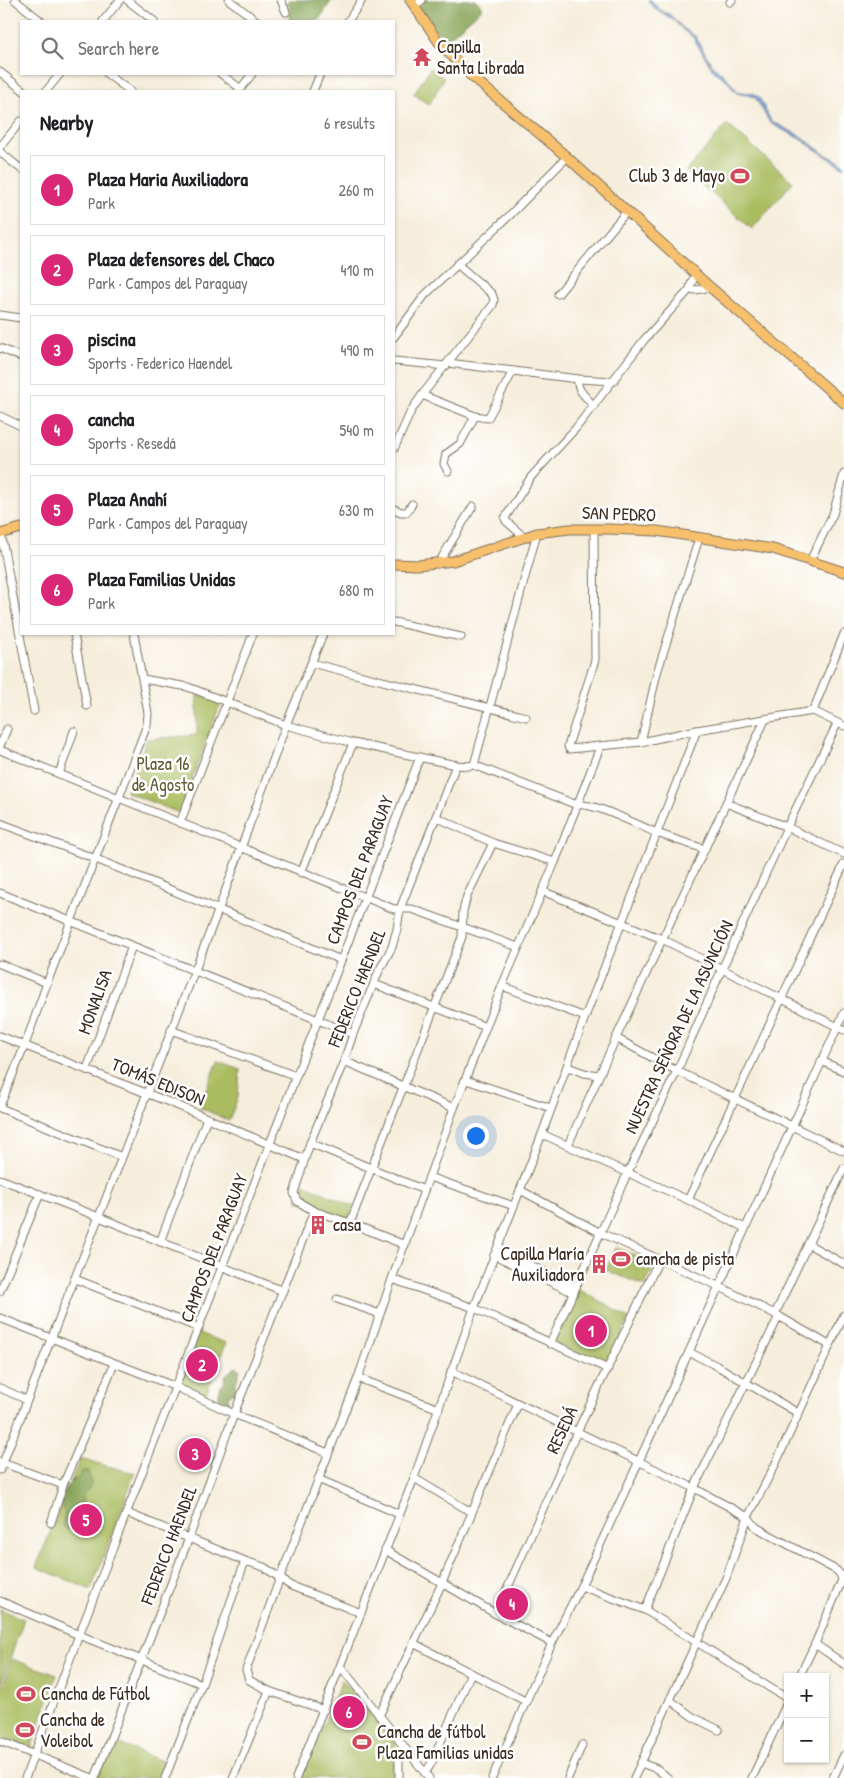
<!DOCTYPE html>
<html lang="en">
<head>
<meta charset="utf-8">
<style>
  body { margin:0; font-family:"Patrick Hand",sans-serif; background:#f6f6f6; color:#202124 }
  .controls { position:absolute; right:15px; bottom:15px; display:grid; overflow:hidden; border-radius:0px; box-shadow:0 1px 4px #0004 }
  .controls button { width:45px; height:45px; display:grid; place-items:center; padding:0; border:0; border-bottom:1px solid #e0e0e0; background:#fff; color:#202124; font:25px sans-serif }
  .you { position:absolute; left:475px; top:1135px; width:18px; height:18px; margin:-12px; border:4px solid #fff; border-radius:50%; background:#1a73e8; box-shadow:0 0 0 8px #1a73e833 }
  .badge { display:grid; place-items:center; width:32px; height:32px; border-radius:50%; background:#db2777; color:#fff; font-size:16px; font-weight:700 }
  .pin { position:absolute; translate:-50% -50%; border:2px solid #fff; box-shadow:0 1px 5px #0006 }
  .list { margin:0; padding:0; list-style:none }
  h2 { display:flex; justify-content:space-between; align-items:center; height:65px; margin:0; padding:0 20px; font-size:21px }
  h2 small { font-size:16px; font-weight:400; color:#757577 }
  .list li { display:grid; grid-template-columns:32px 1fr auto; gap:15px; align-items:center; box-sizing:border-box; height:70px; margin:0 10px 10px; padding:0 10px; border:1px solid #e0e0e0; border-radius:0px }
  .list b { display:block; font-size:19px; white-space:nowrap }
  .list p { margin:0; font-size:16px; white-space:nowrap; color:#757577 }
  .list em { font-size:16px; font-style:normal; color:#757577 }
  .icon { flex:none; width:28px; height:28px; fill:none; stroke:currentColor; stroke-width:2; stroke-linecap:round; stroke-linejoin:round }
  .map { position:relative; flex:none; width:844px; height:1778px; overflow:hidden }
  .search { position:absolute; background:#fff; box-shadow:0 1px 4px #0004; left:20px; top:20px; width:375px; height:55px; display:flex; align-items:center; gap:12px; box-sizing:border-box; padding:0 18px; border-radius:0px; color:#757577; font-size:19px }
  .panel { position:absolute; background:#fff; box-shadow:0 1px 4px #0004; left:20px; top:90px; width:375px; height:545px; border-radius:0px }
  .map>svg:first-child { display:block }
  .green { fill:#aabc5f; stroke:#72733e }
  .forest { fill:#87a456; stroke:#61673a }
  .water { fill:#79a8e2; stroke:#5a6980 }
  .lines { fill:none; stroke-linecap:round; stroke-linejoin:round }
  .minor-casing { stroke:#7c6f60; stroke-width:9 }
  .major-casing { stroke:#7c6f60; stroke-width:11 }
  .minor { stroke:#fff; stroke-width:7 }
  .major { stroke:#f7c06c; stroke-width:9 }
  .labels { text-anchor:middle; stroke-width:5; stroke-linejoin:round; paint-order:stroke }
  .poi-label { font-size:18px; fill:#3b2a1e; stroke:#fff; text-anchor:start }
  .street-label { font-size:18px; fill:#3b2a1e; stroke:#fff }
  .park-label { font-size:18px; fill:#625d35; stroke:#fff }
</style>
</head>
<body>
<div class="map">
<svg width="844" height="1778" viewBox="0 0 844 1778">
  <rect width="100%" height="100%" fill="#fff"/>
  <filter id="ink" filterUnits="userSpaceOnUse"><feTurbulence type="fractalNoise" baseFrequency=".02" numOctaves="2"/><feDisplacementMap in="SourceGraphic" scale="10" xChannelSelector="R" yChannelSelector="G"/><feConvolveMatrix kernelMatrix="1 2 1 2 8 2 1 2 1" color-interpolation-filters="sRGB"/></filter>
  <filter id="wash" filterUnits="userSpaceOnUse"><feTurbulence type="fractalNoise" baseFrequency=".0096" numOctaves="4" result="noise"/><feDisplacementMap in="SourceGraphic" scale="20" xChannelSelector="R" yChannelSelector="G"/><feGaussianBlur stdDeviation="1.12" result="paint"/><feColorMatrix in="noise" values="0 0 0 0 0 0 0 0 0 0 0 0 0 0 0 0 0 1.4 0 .05"/><feComposite in="paint" operator="in"/></filter>
  <g filter="url(#wash)">
    <rect width="100%" height="100%" fill="#f6eedc"/>
    <g class="green">
      <polygon points="430,68 444,78 429,105 414,94"/>
      <polygon points="727,124 793,182 752,229 686,171"/>
      <polygon points="197,694 221,702 179,813 126,792 147,739 197,735"/>
      <polygon points="218,1061 240,1069 238,1097 229,1121 199,1107"/>
      <polygon points="304,1184 357,1208 351,1221 297,1201"/>
      <polygon points="616,1247 655,1264 645,1286 606,1270"/>
      <polygon points="577,1289 605,1303 629,1319 605,1366 553,1342"/>
      <polygon points="198,1333 226,1343 205,1397 178,1387"/>
      <polygon points="80,1459 135,1473 91,1590 36,1567"/>
      <polygon points="510,1588 526,1595 514,1620 499,1613"/>
      <polygon points="0,1609 24,1619 0,1687"/>
      <polygon points="12,1659 57,1675 31,1748 0,1737 0,1693"/>
      <polygon points="342,1680 396,1743 393,1778 301,1778"/>
      <polygon points="112,1741 167,1763 162,1778 97,1778"/>
    </g>
    <g class="forest">
      <polygon points="288,0 332,0 318,21 289,21 290,7 287,4"/>
      <polygon points="425,0 476,0 483,8 444,42 418,6"/>
      <polygon points="236,1367 240,1370 236,1383 235,1391 228,1397 229,1402 227,1403 219,1398 219,1388 224,1383 225,1375"/>
      <polygon points="83,1471 88,1471 91,1482 89,1489 82,1496 83,1512 76,1521 74,1528 67,1530 62,1524 65,1513 60,1502 67,1486 74,1479 80,1477 81,1472"/>
    </g>
    <polygon class="water" points="648,0 651,0 660,10 670,15 683,28 696,37 711,64 727,78 736,90 739,92 752,93 759,97 771,121 802,137 823,153 844,164 844,168 800,139 770,123 755,97 737,93 734,90 727,80 716,73 710,65 693,37 683,30 675,21 653,7"/>
  </g>
  <g filter="url(#ink)">
    <g class="lines">
      <g class="minor-casing">
        <g id="minor">
          <polyline points="15,0 41,21"/>
          <polyline points="127,0 154,21"/>
          <polyline points="229,0 257,21"/>
          <polyline points="281,0 286,12"/>
          <polyline points="730,2 732,0"/>
          <polyline points="415,6 422,0"/>
          <polyline points="103,21 120,0"/>
          <polyline points="348,21 362,0"/>
          <polyline points="0,72 24,91"/>
          <polyline points="107,74 130,91"/>
          <polyline points="221,74 241,89"/>
          <polyline points="46,91 60,74"/>
          <polyline points="239,91 252,74"/>
          <polyline points="313,91 320,74"/>
          <polyline points="0,147 21,121"/>
          <polyline points="0,152 21,169"/>
          <polyline points="690,289 696,290 710,287"/>
          <polyline points="558,294 627,211"/>
          <polyline points="0,315 21,318"/>
          <polyline points="394,337 425,295 509,216 567,157"/>
          <polyline points="0,348 21,357"/>
          <polyline points="394,361 446,366"/>
          <polyline points="448,363 578,379 614,381"/>
          <path d="M578,379C576,390 587,398 594,406"/>
          <polyline points="422,395 475,416 488,418 513,371"/>
          <polyline points="0,416 21,426"/>
          <polyline points="394,449 411,411 422,395 493,305 494,300 492,294 457,264"/>
          <polyline points="448,471 444,464 446,454 460,444 475,416"/>
          <polyline points="394,509 401,512 407,512 412,504"/>
          <polyline points="594,529 595,660 568,746 569,749 641,742 697,730 813,711 844,726"/>
          <polyline points="1,533 34,711"/>
          <polyline points="524,537 506,521 505,518 531,477 576,428 644,340 690,289 691,284 696,273"/>
          <polyline points="810,561 833,514 844,474"/>
          <polyline points="438,564 473,506"/>
          <polyline points="394,622 461,637"/>
          <polyline points="74,634 87,706"/>
          <polyline points="311,663 526,717"/>
          <path d="M143,679L188,687L286,725L353,743L456,765L468,766L474,765L577,805C595,802 639,826 657,833C673,839 689,844 705,849"/>
          <polyline points="813,711 844,634"/>
          <polyline points="641,742 657,673 699,538"/>
          <polyline points="0,746 7,729"/>
          <polyline points="0,750 394,909 412,909 518,947"/>
          <polyline points="474,765 537,533"/>
          <polyline points="59,774 74,731"/>
          <polyline points="726,803 787,827 844,854"/>
          <polyline points="436,817 493,843 555,862"/>
          <polyline points="0,823 96,859 341,960"/>
          <polyline points="180,823 253,634"/>
          <polyline points="301,873 353,743"/>
          <polyline points="542,891 662,939 844,1030"/>
          <polyline points="0,893 353,1034"/>
          <polyline points="0,964 47,983"/>
          <polyline points="374,984 486,1027"/>
          <polyline points="502,986 585,1017"/>
          <polyline points="171,1030 296,1076"/>
          <polyline points="0,1036 174,1104 304,1159"/>
          <polyline points="616,1038 677,1071 844,1151"/>
          <polyline points="344,1061 454,1108"/>
          <polyline points="821,1061 844,1071"/>
          <polyline points="568,1067 584,1073 599,1075"/>
          <polyline points="87,1069 132,946"/>
          <polyline points="466,1080 551,1108"/>
          <polyline points="0,1106 25,1045 47,983 147,725 148,713 134,634"/>
          <polyline points="0,1108 122,1157"/>
          <polyline points="542,1134 688,1200 745,1228"/>
          <polyline points="310,1143 424,1190"/>
          <polyline points="568,1145 616,1038 765,720"/>
          <polyline points="429,1177 514,1206"/>
          <polyline points="0,1179 99,1217 283,1291"/>
          <polyline points="520,1190 601,1233 718,1286 775,1314 829,1345"/>
          <polyline points="688,1200 844,864"/>
          <polyline points="350,1223 462,937 463,911 467,896 493,843"/>
          <polyline points="160,1242 207,1118"/>
          <polyline points="808,1244 844,1264"/>
          <polyline points="405,1245 350,1223 314,1211 297,1201 294,1193 310,1143 344,1061 353,1034 379,971 392,947 397,929 400,909 456,765"/>
          <polyline points="497,1249 576,1287"/>
          <polyline points="494,1255 574,1293"/>
          <polyline points="75,1279 199,1328"/>
          <polyline points="392,1279 474,1308 608,1369"/>
          <polyline points="0,1291 40,1194"/>
          <polyline points="337,1299 380,1314"/>
          <polyline points="775,1314 844,1168"/>
          <polyline points="0,1318 176,1387 234,1414 328,1453"/>
          <polyline points="550,1344 628,1172 677,1071 722,969 787,827 837,724"/>
          <polyline points="689,1352 719,1367 798,1413"/>
          <polyline points="451,1371 694,1488 748,1517 756,1527 768,1534 836,1570 840,1574 842,1580 815,1644 799,1677"/>
          <polyline points="358,1378 439,1409"/>
          <polyline points="0,1388 27,1400"/>
          <polyline points="0,1462 63,1485"/>
          <polyline points="0,1470 218,911 286,725 323,634"/>
          <polyline points="414,1478 471,1512"/>
          <polyline points="318,1479 399,1514"/>
          <polyline points="127,1513 245,1561 264,1567 291,1586 361,1613"/>
          <polyline points="51,1523 63,1485 114,1364"/>
          <polyline points="385,1550 496,1614 552,1643"/>
          <polyline points="581,1586 645,1610 788,1699"/>
          <polyline points="0,1601 79,1635 202,1684"/>
          <polyline points="645,1610 694,1488 779,1316"/>
          <polyline points="496,1614 577,1432 659,1260"/>
          <polyline points="413,1643 527,1702"/>
          <polyline points="815,1644 844,1664"/>
          <polyline points="341,1667 429,1778"/>
          <polyline points="670,1700 693,1717 719,1730"/>
          <polyline points="324,1710 269,1691 249,1680 246,1670 280,1578 358,1378 392,1279 454,1108 502,986 555,862 600,747"/>
          <polyline points="379,1716 442,1583 518,1404"/>
          <polyline points="0,1741 92,1778"/>
          <polyline points="641,1763 657,1769 668,1778"/>
          <polyline points="425,1773 431,1764 471,1673"/>
          <polyline points="25,1778 79,1635 420,757"/>
          <polyline points="95,1778 189,1538 234,1414 314,1211"/>
          <polyline points="165,1778 202,1684 245,1561"/>
          <polyline points="233,1778 269,1691"/>
          <polyline points="296,1778 414,1478 474,1308 542,1134 585,1017 697,730"/>
          <polyline points="399,1778 399,1754 403,1746"/>
          <polyline points="492,1778 552,1643 581,1586 639,1461 844,1013"/>
          <polyline points="568,1778 582,1745"/>
          <polyline points="634,1778 726,1578 748,1517 775,1465 844,1315"/>
          <polyline points="752,1778 788,1701"/>
          <polyline points="833,1778 844,1755"/>
        </g>
      </g>
      <g class="major-casing">
        <g id="major">
          <polyline points="410,0 440,44 470,75 567,157 710,287 844,403"/>
          <polyline points="0,534 21,528"/>
          <polyline points="394,564 418,565 453,561 537,533 569,529 608,529 657,531 773,549 844,572"/>
        </g>
      </g>
      <use href="#minor" class="minor"/>
      <use href="#major" class="major"/>
    </g>
  </g>
  <defs>
    <g id="temple-bare" transform="scale(1.5)"><path d="M0-6L5-2H3V0L6.5 2.5H4V6H1.5V3h-3V6H-4V2.5H-6.5L-3 0V-2H-5Z" fill="#d1495b" stroke="#fff" stroke-width="2.5" paint-order="stroke"/></g>
    <g id="stadium-bare" transform="scale(1.5)"><path d="M0-5a6.5 5 0 1 0 0 10a6.5 5 0 1 0 0-10ZM-3.5-1.8h7v3.6h-7Z" fill="#d1495b" stroke="#fff" stroke-width="2.5" paint-order="stroke"/></g>
    <g id="building-bare" transform="scale(1.5)"><path d="M-4-6H4V6H1V3H-1V6H-4ZM-2.5-4.3h1.7v1.8h-1.7ZM.8-4.3h1.7v1.8H.8ZM-2.5-1h1.7V.8h-1.7ZM.8-1h1.7V.8H.8Z" fill="#d1495b" stroke="#fff" stroke-width="2.5" paint-order="stroke"/></g>
  </defs>
  <g fill-rule="evenodd">
    <use href="#temple-bare" x="422" y="57"/>
    <use href="#stadium-bare" x="740" y="176"/>
    <use href="#building-bare" x="318" y="1225"/>
    <use href="#stadium-bare" x="621" y="1259"/>
    <use href="#building-bare" x="599" y="1264"/>
    <use href="#stadium-bare" x="26" y="1694"/>
    <use href="#stadium-bare" x="25" y="1730"/>
    <use href="#stadium-bare" x="362" y="1742"/>
  </g>
  <g class="labels">
    <g class="poi-label">
      <text x="437" y="53">Capilla<tspan x="437" dy="21">Santa Librada</tspan></text>
      <text x="725" y="182" text-anchor="end">Club 3 de Mayo</text>
      <text x="333" y="1231">casa</text>
      <text x="584" y="1260" text-anchor="end">Capilla María<tspan x="584" dy="21">Auxiliadora</tspan></text>
      <text x="636" y="1265">cancha de pista</text>
      <text x="41" y="1700">Cancha de Fútbol</text>
      <text x="40" y="1726">Cancha de<tspan x="40" dy="21">Voleibol</tspan></text>
      <text x="377" y="1738">Cancha de fútbol<tspan x="377" dy="21">Plaza Familias unidas</tspan></text>
    </g>
    <g class="street-label">
      <text transform="translate(619 514) rotate(2)" y="6">SAN PEDRO</text>
      <text transform="translate(360 870) rotate(-69)" y="6">CAMPOS DEL PARAGUAY</text>
      <text transform="translate(357 988) rotate(-68)" y="6">FEDERICO HAENDEL</text>
      <text transform="translate(95 1002) rotate(-70)" y="6">MONALISA</text>
      <text transform="translate(679 1027) rotate(-65)" y="6">NUESTRA SEÑORA DE LA ASUNCIÓN</text>
      <text transform="translate(158 1082) rotate(22)" y="6">TOMÁS EDISON</text>
      <text transform="translate(214 1248) rotate(-69)" y="6">CAMPOS DEL PARAGUAY</text>
      <text transform="translate(562 1430) rotate(-65)" y="6">RESEDÁ</text>
      <text transform="translate(169 1545) rotate(-69)" y="6">FEDERICO HAENDEL</text>
    </g>
    <g class="park-label">
      <text x="163" y="770">Plaza 16<tspan x="163" dy="21">de Agosto</tspan></text>
    </g>
  </g>
</svg>
<div class="controls">
<button>+</button>
<button>−</button>
</div>
<div class="you"></div>
<div class="pin badge" style="left:591px;top:1331px">1</div>
<div class="pin badge" style="left:202px;top:1365px">2</div>
<div class="pin badge" style="left:195px;top:1454px">3</div>
<div class="pin badge" style="left:512px;top:1604px">4</div>
<div class="pin badge" style="left:86px;top:1520px">5</div>
<div class="pin badge" style="left:349px;top:1712px">6</div>
<div class="search"><svg class="icon" aria-label="search" viewBox="0 0 24 24"><circle cx="10" cy="10" r="6"/><path d="M15 15l6 6"/></svg>Search here</div>
<section class="panel">
<h2>Nearby<small>6 results</small></h2>
<ul class="list">
<li><span class="badge">1</span><div><b>Plaza Maria Auxiliadora</b><p>Park</p></div><em>260 m</em></li>
<li><span class="badge">2</span><div><b>Plaza defensores del Chaco</b><p>Park · Campos del Paraguay</p></div><em>410 m</em></li>
<li><span class="badge">3</span><div><b>piscina</b><p>Sports · Federico Haendel</p></div><em>490 m</em></li>
<li><span class="badge">4</span><div><b>cancha</b><p>Sports · Resedá</p></div><em>540 m</em></li>
<li><span class="badge">5</span><div><b>Plaza Anahí</b><p>Park · Campos del Paraguay</p></div><em>630 m</em></li>
<li><span class="badge">6</span><div><b>Plaza Familias Unidas</b><p>Park</p></div><em>680 m</em></li>
</ul>
</section>
</div>
</body>
</html>
